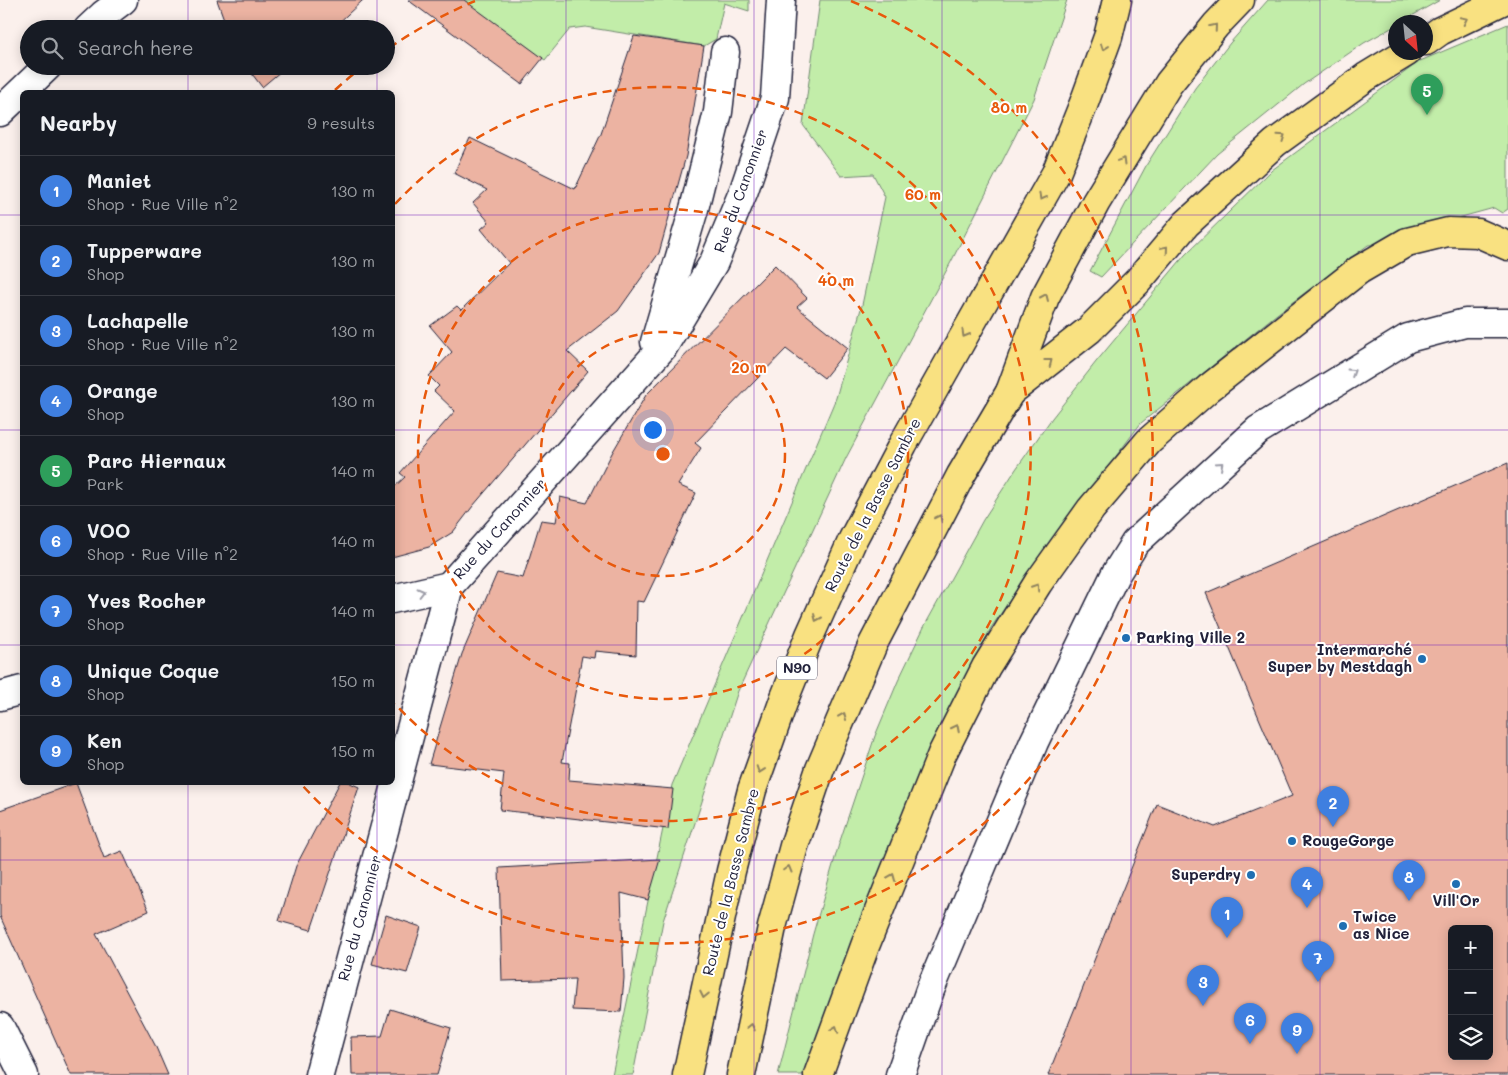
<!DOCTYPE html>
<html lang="en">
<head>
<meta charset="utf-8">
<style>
  body { margin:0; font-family:Mali,sans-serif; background:#242831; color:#f1f3f6 }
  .controls { position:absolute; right:15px; bottom:15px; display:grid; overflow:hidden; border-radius:8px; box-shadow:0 2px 12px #0003 }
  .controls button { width:45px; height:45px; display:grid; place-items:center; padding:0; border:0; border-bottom:1px solid #363941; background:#171b24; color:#f1f3f6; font:25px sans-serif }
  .compass { position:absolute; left:1388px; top:15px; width:45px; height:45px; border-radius:50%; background:#171b24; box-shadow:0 2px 12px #0003; rotate:153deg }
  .you { position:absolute; left:652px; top:429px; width:18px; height:18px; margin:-12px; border:4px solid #fff; border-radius:50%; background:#1a73e8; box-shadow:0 0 0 8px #1a73e833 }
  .badge { display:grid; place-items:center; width:32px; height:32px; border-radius:50%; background:#1f6fb2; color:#fff; font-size:16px; font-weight:700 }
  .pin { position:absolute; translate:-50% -41px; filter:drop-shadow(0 1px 2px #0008) }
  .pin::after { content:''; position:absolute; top:26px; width:18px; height:15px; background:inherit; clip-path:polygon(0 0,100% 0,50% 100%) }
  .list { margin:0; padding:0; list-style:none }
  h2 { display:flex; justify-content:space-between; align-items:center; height:65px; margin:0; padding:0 20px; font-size:21px }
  h2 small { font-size:16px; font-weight:400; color:#9ea1a6 }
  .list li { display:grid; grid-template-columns:32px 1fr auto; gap:15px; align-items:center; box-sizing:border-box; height:70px; padding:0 20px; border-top:1px solid #363941 }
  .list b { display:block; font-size:19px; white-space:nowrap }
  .list p { margin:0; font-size:16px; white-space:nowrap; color:#9ea1a6 }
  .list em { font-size:16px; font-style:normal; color:#9ea1a6 }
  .icon { flex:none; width:28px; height:28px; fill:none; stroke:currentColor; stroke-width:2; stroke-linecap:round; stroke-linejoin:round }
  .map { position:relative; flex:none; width:1508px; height:1075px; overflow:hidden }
  .search { position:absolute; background:#171b24; box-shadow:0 2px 12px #0003; left:20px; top:20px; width:375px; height:55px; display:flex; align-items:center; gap:12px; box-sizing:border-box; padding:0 18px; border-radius:28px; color:#9ea1a6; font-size:19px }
  .panel { position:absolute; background:#171b24; box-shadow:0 2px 12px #0003; left:20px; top:90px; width:375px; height:695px; border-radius:8px }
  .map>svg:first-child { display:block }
  .green { fill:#c2eda9; stroke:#728872 }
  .building { fill:#ecb3a2; stroke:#22223b; fill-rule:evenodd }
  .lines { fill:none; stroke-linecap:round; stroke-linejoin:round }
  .minor-casing { stroke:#22223b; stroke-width:31 }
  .highway-casing { stroke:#22223b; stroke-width:31 }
  .minor { stroke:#fff; stroke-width:28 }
  .highway { stroke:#f9e181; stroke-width:28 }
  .oneway { stroke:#8e825e }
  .oneway2 { stroke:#9c9ca7 }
  .grid { fill:none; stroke:#7b2cbf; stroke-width:1; stroke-opacity:0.55 }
  .ring { fill:none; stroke:#e8590c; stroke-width:2.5; stroke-dasharray:9 6 }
  .poi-dot { fill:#1f6fb2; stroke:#fff; stroke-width:2 }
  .labels { text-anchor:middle; stroke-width:4; stroke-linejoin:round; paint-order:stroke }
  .shield { fill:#fff; stroke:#646476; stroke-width:1 }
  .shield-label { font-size:14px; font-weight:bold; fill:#22223b }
  .street-label { font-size:15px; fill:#22223b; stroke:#fff }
  .poi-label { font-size:15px; font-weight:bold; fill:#22223b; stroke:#fff; text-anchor:start }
  .centre { fill:#e8590c; stroke:#fff; stroke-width:2.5 }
  .ring-label { font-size:15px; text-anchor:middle; font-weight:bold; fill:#e8590c; stroke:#fff; stroke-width:4; stroke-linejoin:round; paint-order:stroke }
</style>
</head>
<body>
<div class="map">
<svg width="1508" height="1075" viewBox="0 0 1508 1075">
  <rect width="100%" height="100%" fill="#fbf0ec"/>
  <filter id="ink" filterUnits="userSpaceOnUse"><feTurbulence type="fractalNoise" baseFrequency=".02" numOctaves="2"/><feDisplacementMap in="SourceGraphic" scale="10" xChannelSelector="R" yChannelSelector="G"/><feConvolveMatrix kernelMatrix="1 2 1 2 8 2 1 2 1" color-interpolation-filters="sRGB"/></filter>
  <g filter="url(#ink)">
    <g class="green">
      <polygon points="461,0 749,0 749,11 724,3 716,39 704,46 585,27 570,29 545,60"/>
      <polygon points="820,0 1067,0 1034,99 951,262 846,458 738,691 663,921 633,1075 612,1075 672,785 836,398 862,305 885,197 873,174 841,176 803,125"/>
      <polygon points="1268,0 1440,0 1401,22 1396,22 1395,26 1364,43 1304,84 1217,154 1101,277 1090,271 1147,164 1195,88 1230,43"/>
      <polygon points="1508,24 1508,209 1502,213 1494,208 1436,224 1407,242 1368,245 1277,314 1141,423 1029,572 991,628 943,722 929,756 812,1075 778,1075 813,934 839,844 875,736 898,681 924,627 983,520 1016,469 1052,418 1096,362 1185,255 1272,170 1420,61"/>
    </g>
    <g class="building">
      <polygon points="217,0 363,0 332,29 217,29 225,22"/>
      <polygon points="408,0 464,0 543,58 522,84"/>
      <polygon points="634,36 704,46 686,156 659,253 618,311 567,351 588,371 473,506 453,532 429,547 392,557 392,489 405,477 400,473 455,411 434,391 439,386 429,376 452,352 430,326 457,306 461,310 509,263 481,229 489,222 473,203 487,190 454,173 470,138 575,189 601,134"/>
      <polygon points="246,66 287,66 262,87"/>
      <polygon points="775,265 807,298 797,307 848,348 824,378 786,349 695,443 701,448 678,485 696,493 644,602 637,601 636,655 595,651 594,658 582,656 562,762 570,763 569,780 673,789 668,829 500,810 504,773 429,764 462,654 497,573 523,578 541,520 556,522 560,497 587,503 612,453 646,395"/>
      <path d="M1508,463V1075H1048L1157,804L1215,827L1292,796L1206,593ZM1452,929H1489V1056H1452Z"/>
      <polygon points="340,782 348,782 359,787 311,930 279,921 296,866"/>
      <polygon points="76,783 104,858 122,851 149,911 96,934 155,1045 168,1075 71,1075 0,916 0,810"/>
      <polygon points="660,859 648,900 621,893 624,978 621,1012 572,1010 575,979 502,981 499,868"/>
      <polygon points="386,915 421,927 407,973 372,964"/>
      <polygon points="390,1009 451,1028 437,1075 352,1075 351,1037 382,1036"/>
    </g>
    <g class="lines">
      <g class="minor-casing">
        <g id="minor">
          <polyline points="88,29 103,15 123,0"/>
          <polyline points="0,112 48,66"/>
          <polyline points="655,342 694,209 718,112 725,52"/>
          <polyline points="392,599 449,586"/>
          <polyline points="0,696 22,690"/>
          <polyline points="0,1027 24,1075"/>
          <polyline points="319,1075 449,586 663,347 714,262 744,190 775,98 781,0"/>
          <polyline points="900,1075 930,990 1034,742 1115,575 1135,543 1258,430 1408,338 1465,323 1508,323"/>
        </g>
      </g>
      <g class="highway-casing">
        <g id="highway">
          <polyline points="1426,41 1440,31 1504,0"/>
          <polyline points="1010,392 1089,330 1138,281 1186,224 1275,143 1366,77 1407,52"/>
          <polyline points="687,1075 731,871 752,790 785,697 810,635 853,539 903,444 1056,173 1084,103 1108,37 1117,0"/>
          <polyline points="741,1075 772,927 794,846 820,769 873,644 961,475 1010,392 1045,297 1096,202 1169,83 1216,25 1240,0"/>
          <polyline points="818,1075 865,946 942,754 986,667 1038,583 1091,509 1149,441 1209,388 1359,270 1407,242 1448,232 1478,233 1508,246"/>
        </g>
      </g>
      <use href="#minor" class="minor"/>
      <use href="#highway" class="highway"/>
    </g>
    <defs><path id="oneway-chevron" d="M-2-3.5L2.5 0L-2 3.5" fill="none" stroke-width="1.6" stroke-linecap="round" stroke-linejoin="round" transform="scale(1.25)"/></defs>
    <g class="oneway">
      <use href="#oneway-chevron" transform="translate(1464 20) rotate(-26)"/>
      <use href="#oneway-chevron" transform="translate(1214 27) rotate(-50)"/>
      <use href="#oneway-chevron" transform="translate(1104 47) rotate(110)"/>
      <use href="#oneway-chevron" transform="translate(1282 137) rotate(-35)"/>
      <use href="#oneway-chevron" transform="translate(1122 161) rotate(-59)"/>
      <use href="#oneway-chevron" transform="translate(1042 197) rotate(119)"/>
      <use href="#oneway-chevron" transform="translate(1165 249) rotate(-50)"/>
      <use href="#oneway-chevron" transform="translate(1045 297) rotate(-66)"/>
      <use href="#oneway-chevron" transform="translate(965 334) rotate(120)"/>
      <use href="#oneway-chevron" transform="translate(1049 362) rotate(-38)"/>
      <use href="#oneway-chevron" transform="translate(939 518) rotate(-63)"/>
      <use href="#oneway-chevron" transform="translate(1036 587) rotate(-57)"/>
      <use href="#oneway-chevron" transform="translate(817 618) rotate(114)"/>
      <use href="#oneway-chevron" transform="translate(843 716) rotate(-67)"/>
      <use href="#oneway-chevron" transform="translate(956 728) rotate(-63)"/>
      <use href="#oneway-chevron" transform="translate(760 770) rotate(109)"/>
      <use href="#oneway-chevron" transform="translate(788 869) rotate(-75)"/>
      <use href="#oneway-chevron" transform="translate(892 877) rotate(-68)"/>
      <use href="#oneway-chevron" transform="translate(704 995) rotate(102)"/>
      <use href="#oneway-chevron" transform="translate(751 1027) rotate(-78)"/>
      <use href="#oneway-chevron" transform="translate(835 1029) rotate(-70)"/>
    </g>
    <g class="oneway2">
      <use href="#oneway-chevron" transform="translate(1352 372) rotate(-32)"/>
      <use href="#oneway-chevron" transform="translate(1220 465) rotate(-42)"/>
      <use href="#oneway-chevron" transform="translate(421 592) rotate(-14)"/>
    </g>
  </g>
  <path class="grid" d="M188,0V29M377,0V29M566,0V1075M754,0V1075M942,0V1075M1131,0V1075M1320,0V1075M188,66V92M377,66V92M0,215H22M392,215H1508M0,430H22M392,430H1508M0,645H22M392,645H1508M188,782V1075M377,782V1075M0,860H1508"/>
  <g class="ring">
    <circle cx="663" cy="454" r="122"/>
    <circle cx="663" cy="454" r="245"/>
    <path d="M395 204A367 367 0 1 1 395 704"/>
    <path d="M335 90A490 490 0 0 1 361 68M389 48A490 490 0 0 1 475 1M851 1A490 490 0 1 1 302 785"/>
  </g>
  <g class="poi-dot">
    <circle cx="1126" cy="638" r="5"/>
    <circle cx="1422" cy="659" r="5"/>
    <circle cx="1292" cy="841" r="5"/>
    <circle cx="1251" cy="875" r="5"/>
    <circle cx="1456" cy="884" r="5"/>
    <circle cx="1343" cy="926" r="5"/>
  </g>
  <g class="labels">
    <rect class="shield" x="777" y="656.5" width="40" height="23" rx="4"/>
    <g class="shield-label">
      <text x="797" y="673">N90</text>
    </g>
    <g class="street-label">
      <text transform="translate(741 191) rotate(-70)" y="5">Rue du Canonnier</text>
      <text transform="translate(873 505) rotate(-63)" y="5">Route de la Basse Sambre</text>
      <text transform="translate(500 529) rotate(-48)" y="5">Rue du Canonnier</text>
      <text transform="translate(731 882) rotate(-76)" y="5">Route de la Basse Sambre</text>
      <text transform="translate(360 918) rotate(-75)" y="5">Rue du Canonnier</text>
    </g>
    <g class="poi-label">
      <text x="1136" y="643">Parking Ville 2</text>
      <text x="1412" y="655" text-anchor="end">Intermarché<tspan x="1412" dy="17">Super by Mestdagh</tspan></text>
      <text x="1302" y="846">RougeGorge</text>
      <text x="1241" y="880" text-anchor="end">Superdry</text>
      <text x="1456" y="906" text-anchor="middle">Vill'Or</text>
      <text x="1353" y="922">Twice<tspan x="1353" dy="17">as Nice</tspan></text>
    </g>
  </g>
  <circle cx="663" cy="454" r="8" class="centre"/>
  <g class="ring-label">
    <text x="1009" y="113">80 m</text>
    <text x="923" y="200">60 m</text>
    <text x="836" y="286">40 m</text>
    <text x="749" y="373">20 m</text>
  </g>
</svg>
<div class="controls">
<button>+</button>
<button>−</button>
<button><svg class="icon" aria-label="layers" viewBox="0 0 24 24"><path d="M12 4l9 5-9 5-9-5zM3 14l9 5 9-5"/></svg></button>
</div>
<svg class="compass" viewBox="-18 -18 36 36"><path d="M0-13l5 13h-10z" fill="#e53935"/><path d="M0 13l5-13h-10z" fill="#9ea1a6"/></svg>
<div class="you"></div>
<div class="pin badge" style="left:1227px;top:938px;background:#3f7fe0">1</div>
<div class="pin badge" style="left:1333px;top:827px;background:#3f7fe0">2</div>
<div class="pin badge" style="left:1203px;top:1006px;background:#3f7fe0">3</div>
<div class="pin badge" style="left:1307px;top:908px;background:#3f7fe0">4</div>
<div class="pin badge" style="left:1427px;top:115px;background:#2e9e5b">5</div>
<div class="pin badge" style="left:1250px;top:1044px;background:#3f7fe0">6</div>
<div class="pin badge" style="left:1318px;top:982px;background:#3f7fe0">7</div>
<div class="pin badge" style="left:1409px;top:901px;background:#3f7fe0">8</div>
<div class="pin badge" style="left:1297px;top:1054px;background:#3f7fe0">9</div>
<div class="search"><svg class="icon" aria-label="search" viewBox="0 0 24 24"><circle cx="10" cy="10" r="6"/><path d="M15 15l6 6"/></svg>Search here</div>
<section class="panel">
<h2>Nearby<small>9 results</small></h2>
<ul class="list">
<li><span class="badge" style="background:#3f7fe0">1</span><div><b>Maniet</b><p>Shop · Rue Ville n°2</p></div><em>130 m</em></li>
<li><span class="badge" style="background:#3f7fe0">2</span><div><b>Tupperware</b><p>Shop</p></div><em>130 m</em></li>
<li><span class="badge" style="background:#3f7fe0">3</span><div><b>Lachapelle</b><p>Shop · Rue Ville n°2</p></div><em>130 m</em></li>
<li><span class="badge" style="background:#3f7fe0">4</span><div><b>Orange</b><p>Shop</p></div><em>130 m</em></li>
<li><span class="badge" style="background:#2e9e5b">5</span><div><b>Parc Hiernaux</b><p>Park</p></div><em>140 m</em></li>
<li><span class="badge" style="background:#3f7fe0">6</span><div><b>VOO</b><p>Shop · Rue Ville n°2</p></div><em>140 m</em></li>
<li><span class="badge" style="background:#3f7fe0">7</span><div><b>Yves Rocher</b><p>Shop</p></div><em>140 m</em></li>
<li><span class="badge" style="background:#3f7fe0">8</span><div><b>Unique Coque</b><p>Shop</p></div><em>150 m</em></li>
<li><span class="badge" style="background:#3f7fe0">9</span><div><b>Ken</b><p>Shop</p></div><em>150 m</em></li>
</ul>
</section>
</div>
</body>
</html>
